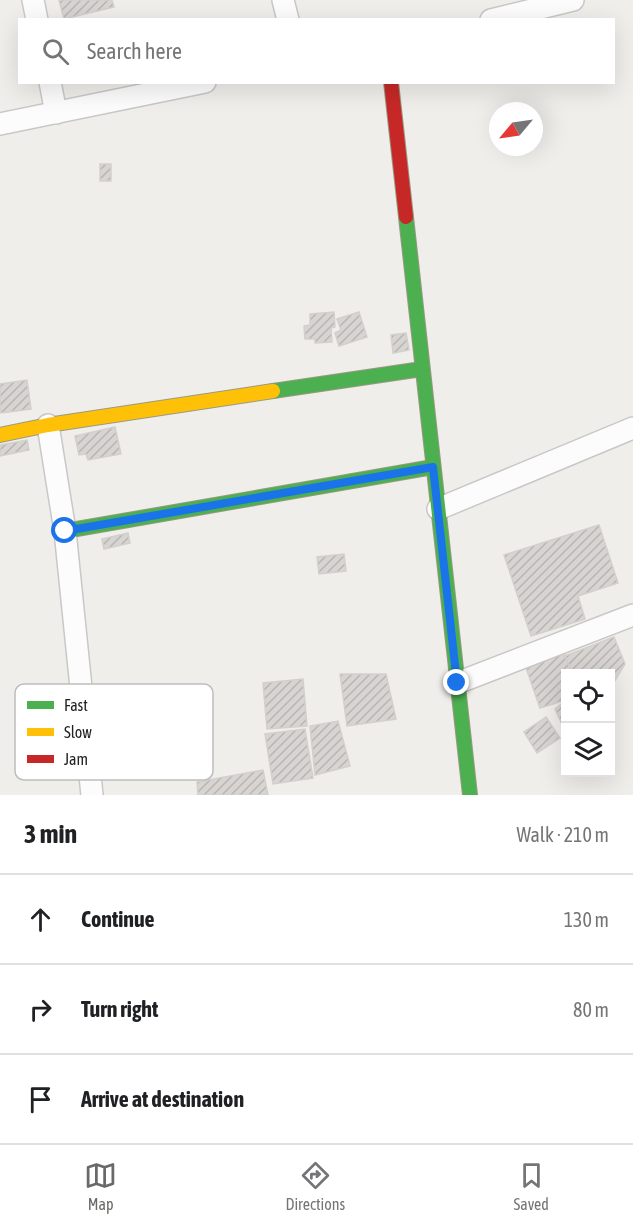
<!DOCTYPE html>
<html lang="en">
<head>
<meta charset="utf-8">
<style>
  body { margin:0; font-family:"Asap Condensed",sans-serif; background:#f2f2f2; color:#202124 }
  .controls { position:absolute; right:18px; bottom:18px; display:grid; overflow:hidden; border-radius:0px; box-shadow:0 6px 24px #0002 }
  .controls button { width:54px; height:54px; display:grid; place-items:center; padding:0; border:0; border-bottom:2px solid #e0e0e0; background:#fff; color:#202124; font:30px sans-serif }
  .compass { position:absolute; left:489px; top:102px; width:54px; height:54px; border-radius:50%; background:#fff; box-shadow:0 6px 24px #0002; rotate:241deg }
  .stop { position:absolute; width:18px; height:18px; margin:-14px; border:4px solid #1a73e8; border-radius:50%; background:#fff }
  .stop.end { background:#1a73e8; border-color:#fff; box-shadow:0 2px 6px #0008 }
  .list { margin:0; padding:0; list-style:none }
  h2 { display:flex; justify-content:space-between; align-items:center; height:78px; margin:0; padding:0 24px; font-size:26px }
  h2 small { font-size:20px; font-weight:400; color:#757577 }
  .list li { display:grid; grid-template-columns:39px 1fr auto; gap:18px; align-items:center; box-sizing:border-box; height:90px; padding:0 24px; border-top:2px solid #e0e0e0 }
  .list b { display:block; font-size:22px; white-space:nowrap }
  .list em { font-size:20px; font-style:normal; color:#757577 }
  .icon { flex:none; width:33px; height:33px; fill:none; stroke:currentColor; stroke-width:2; stroke-linecap:round; stroke-linejoin:round }
  .map { position:relative; flex:none; width:633px; height:795px; overflow:hidden }
  .search { position:absolute; background:#fff; box-shadow:0 6px 24px #0002; left:18px; right:18px; top:18px; height:66px; display:flex; align-items:center; gap:15px; box-sizing:border-box; padding:0 21px; border-radius:0px; color:#757577; font-size:22px }
  .sheet { height:348px; background:#fff }
  nav { display:flex; justify-content:space-around; align-items:center; box-sizing:border-box; height:84px; border-top:2px solid #e0e0e0; background:#fff; font-size:16px; color:#757577 }
  nav a { display:grid; justify-items:center; gap:3px }
  nav .on { color:#6a6968 }
  .map>svg:first-child { display:block }
  .building { fill:url(#building-hatch); stroke:#d3d0cc; stroke-width:1.5 }
  .lines { fill:none; stroke-linecap:round; stroke-linejoin:round }
  .street-casing { stroke:#c9c8c7; stroke-width:24 }
  .fast-casing { stroke:#999a82; stroke-width:16 }
  .slow-casing { stroke:#999a82; stroke-width:16 }
  .jam-casing { stroke:#999a82; stroke-width:16 }
  .street { stroke:#fdfcfc; stroke-width:21 }
  .fast { stroke:#4caf50; stroke-width:14 }
  .slow { stroke:#ffc107; stroke-width:14 }
  .jam { stroke:#c62828; stroke-width:14 }
  .route { stroke:#1a73e8; stroke-width:8 }
  .key { fill:#fff; stroke:#bdbdbd; stroke-width:1.5 }
  .key-label { font-size:16px; fill:#222 }
</style>
</head>
<body>
<div class="map">
<svg width="633" height="795" viewBox="0 0 633 795">
  <defs>
    <pattern id="building-hatch" width="6" height="6" patternUnits="userSpaceOnUse" patternTransform="scale(1.5)"><rect width="6" height="6" fill="#d7d4d2"/><path d="M-1 1l2-2M0 6l6-6M5 7l2-2" fill="none" stroke="#b8b6b4"/></pattern>
  </defs>
  <rect width="100%" height="100%" fill="#f0eeeb"/>
  <g class="building">
    <polygon points="59,0 112,0 114,7 64,19"/>
    <rect x="100" y="164" width="11" height="17"/>
    <polygon points="334,312 335,327 331,328 332,342 315,343 315,339 305,339 304,326 310,325 310,314"/>
    <polygon points="359,312 367,337 339,346 335,333 341,330 337,319"/>
    <polygon points="406,333 409,350 393,353 391,335"/>
    <polygon points="27,380 31,409 0,413 0,384"/>
    <polygon points="115,427 121,454 88,460 86,454 79,455 75,436"/>
    <polygon points="27,440 29,450 0,456 0,445"/>
    <polygon points="599,525 618,583 578,596 585,619 531,636 504,555"/>
    <polygon points="128,533 130,543 104,549 102,539"/>
    <polygon points="344,554 346,571 319,574 317,557"/>
    <polygon points="614,637 625,664 614,682 610,683 610,674 572,674 565,656"/>
    <polygon points="566,648 565,656 572,674 566,674 566,700 540,708 524,662"/>
    <polygon points="340,674 386,674 396,719 347,726"/>
    <polygon points="303,679 307,726 267,729 263,683"/>
    <polygon points="565,701 566,701 566,733 555,709"/>
    <polygon points="546,717 560,738 537,753 524,732"/>
    <polygon points="338,721 350,766 315,775 310,726"/>
    <polygon points="305,729 313,778 273,784 265,734"/>
    <polygon points="263,770 268,795 198,795 197,782"/>
  </g>
  <g class="lines">
    <g class="street-casing">
      <g id="street">
        <polyline points="33,0 37,20"/>
        <polyline points="283,0 288,20"/>
        <polyline points="491,20 573,0"/>
        <polyline points="50,82 56,113"/>
        <polyline points="0,124 205,82"/>
        <polyline points="48,425 65,531 92,795"/>
        <polyline points="438,509 633,428"/>
        <polyline points="457,683 633,615"/>
      </g>
    </g>
    <g class="fast-casing">
      <g id="fast">
        <polyline points="406,217 470,795"/>
        <polyline points="273,391 422,369"/>
        <polyline points="65,531 433,467"/>
      </g>
    </g>
    <g class="slow-casing">
      <polyline id="slow" points="0,435 48,425 273,391"/>
    </g>
    <g class="jam-casing">
      <polyline id="jam" points="391,82 406,217"/>
    </g>
    <use href="#street" class="street"/>
    <use href="#fast" class="fast"/>
    <use href="#slow" class="slow"/>
    <use href="#jam" class="jam"/>
  </g>
  <g class="lines">
    <polyline class="route" points="65,531 433,467 457,683"/>
  </g>
  <rect x="15" y="684" width="198" height="96" rx="9" class="key"/>
  <rect x="27" y="701" width="27" height="8" fill="#4caf50"/>
  <rect x="27" y="728" width="27" height="8" fill="#ffc107"/>
  <rect x="27" y="755" width="27" height="8" fill="#c62828"/>
  <g class="key-label">
    <text x="64" y="711">Fast</text>
    <text x="64" y="738">Slow</text>
    <text x="64" y="765">Jam</text>
  </g>
</svg>
<div class="controls">
<button><svg class="icon" aria-label="locate" viewBox="0 0 24 24"><circle cx="12" cy="12" r="6"/><path d="M12 2v4M12 18v4M2 12h4M18 12h4"/></svg></button>
<button><svg class="icon" aria-label="layers" viewBox="0 0 24 24"><path d="M12 4l9 5-9 5-9-5zM3 14l9 5 9-5"/></svg></button>
</div>
<svg class="compass" viewBox="-18 -18 36 36"><path d="M0-13l5 13h-10z" fill="#e53935"/><path d="M0 13l5-13h-10z" fill="#757577"/></svg>
<div class="stop" style="left:65px;top:531px"></div>
<div class="stop end" style="left:457px;top:683px"></div>
<div class="search"><svg class="icon" aria-label="search" viewBox="0 0 24 24"><circle cx="10" cy="10" r="6"/><path d="M15 15l6 6"/></svg>Search here</div>
</div>
<section class="sheet">
<h2>3 min<small>Walk · 210 m</small></h2>
<ul class="list">
<li><svg class="icon" aria-label="ahead" viewBox="0 0 24 24"><path d="M12 20V5M6 11l6-6 6 6"/></svg><div><b>Continue</b></div><em>130 m</em></li>
<li><svg class="icon" aria-label="right" viewBox="0 0 24 24"><path d="M7 20v-9h11M14 6l5 5-5 5"/></svg><div><b>Turn right</b></div><em>80 m</em></li>
<li><svg class="icon" aria-label="arrive" viewBox="0 0 24 24"><path d="M6 21V4h12l-3 4 3 4H6"/></svg><div><b>Arrive at destination</b></div></li>
</ul>
</section>
<nav>
<a class="on"><svg class="icon" aria-label="map" viewBox="0 0 24 24"><path d="M3 6l6-2 6 2 6-2v14l-6 2-6-2-6 2zM9 4v14M15 6v14"/></svg>Map</a>
<a><svg class="icon" aria-label="directions" viewBox="0 0 24 24"><path d="M12 3l9 9-9 9-9-9zM9 14v-3h6M13 9l2 2-2 2"/></svg>Directions</a>
<a><svg class="icon" aria-label="saved" viewBox="0 0 24 24"><path d="M7 4h10v16l-5-4-5 4z"/></svg>Saved</a>
</nav>
</body>
</html>
